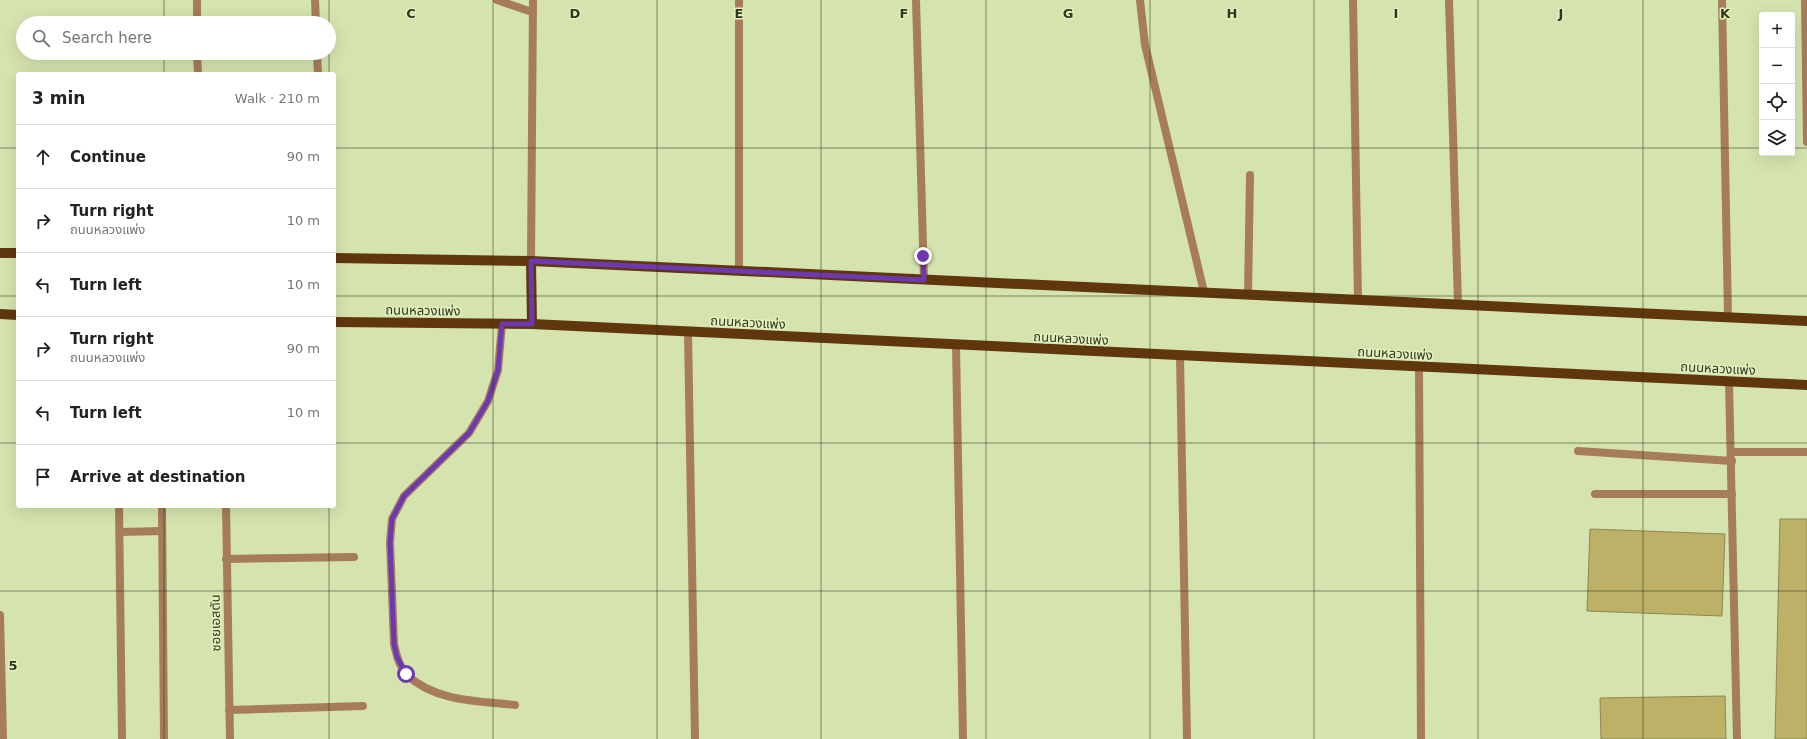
<!DOCTYPE html>
<html lang="en">
<head>
<meta charset="utf-8">
<style>
  body { margin:0; font-family:"DejaVu Sans","Noto Sans Thai",sans-serif; background:#f6f6f6; color:#222 }
  .controls { position:absolute; right:12px; top:12px; display:grid; overflow:hidden; border-radius:4px; box-shadow:0 4px 16px #0002 }
  .controls button { width:36px; height:36px; display:grid; place-items:center; padding:0; border:0; border-bottom:1px solid #e0e0e0; background:#fff; color:#222; font:20px sans-serif }
  .stop { position:absolute; width:12px; height:12px; margin:-9px; border:3px solid #6e39b0; border-radius:50%; background:#fff }
  .stop.end { background:#6e39b0; border-color:#fff; box-shadow:0 1px 4px #0008 }
  .list { margin:0; padding:0; list-style:none }
  h2 { display:flex; justify-content:space-between; align-items:center; height:52px; margin:0; padding:0 16px; font-size:17px }
  h2 small { font-size:13px; font-weight:400; color:#767676 }
  .list li { display:grid; grid-template-columns:26px 1fr auto; gap:12px; align-items:center; box-sizing:border-box; height:64px; padding:0 16px; border-top:1px solid #e0e0e0 }
  .list b { display:block; font-size:15px; white-space:nowrap }
  .list p { margin:0; font-size:13px; white-space:nowrap; color:#767676 }
  .list em { font-size:13px; font-style:normal; color:#767676 }
  .icon { flex:none; width:22px; height:22px; fill:none; stroke:currentColor; stroke-width:2; stroke-linecap:round; stroke-linejoin:round }
  .map { position:relative; flex:none; width:1807px; height:739px; overflow:hidden }
  .search { position:absolute; background:#fff; box-shadow:0 4px 16px #0002; left:16px; top:16px; width:320px; height:44px; display:flex; align-items:center; gap:10px; box-sizing:border-box; padding:0 14px; border-radius:22px; color:#767676; font-size:15px }
  .panel { position:absolute; background:#fff; box-shadow:0 4px 16px #0002; left:16px; top:72px; width:320px; height:436px; border-radius:4px }
  .map>svg:first-child { display:block }
  .building { fill:#bdb167; stroke:#8e8653 }
  .lines { fill:none; stroke-linecap:round; stroke-linejoin:round }
  .lane { stroke:#a67c5b; stroke-width:8 }
  .street { stroke:#a67c5b; stroke-width:8 }
  .primary { stroke:#60360d; stroke-width:10 }
  .route { stroke:#6e39b0; stroke-width:5 }
  .grid { fill:none; stroke:#313621; stroke-width:1; stroke-opacity:0.55 }
  .labels { text-anchor:middle; stroke-width:3; stroke-linejoin:round; paint-order:stroke }
  .street-label { font-size:13px; fill:#313621; stroke:#e2f0bc }
  .grid-label { font-size:13px; text-anchor:middle; font-weight:bold; fill:#313621; stroke:#e2f0bc; stroke-width:3; stroke-linejoin:round; paint-order:stroke }
</style>
</head>
<body>
<div class="map">
<svg width="1807" height="739" viewBox="0 0 1807 739">
  <rect width="100%" height="100%" fill="#d5e3af"/>
  <g class="building">
    <polygon points="1780,519 1807,519 1807,739 1775,739"/>
    <polygon points="1590,529 1725,534 1722,616 1587,611"/>
    <polygon points="1725,696 1726,739 1601,739 1600,698"/>
  </g>
  <g class="lines">
    <g class="lane">
      <polyline points="197,0 197,23"/>
      <polyline points="315,0 316,23"/>
      <polyline points="497,0 532,12"/>
      <polyline points="1140,0 1145,45 1204,292"/>
      <polyline points="1353,0 1358,300"/>
      <polyline points="1449,0 1458,304"/>
      <polyline points="197,53 198,74"/>
      <polyline points="317,53 318,74"/>
      <path d="M502,324L498,370L488,401L469,433L404,496L392,519L390,542L394,644C396,654 399,667 407,675C436,702 479,701 515,705"/>
      <polyline points="1419,368 1421,739"/>
      <polyline points="1729,381 1737,739"/>
      <polyline points="1578,451 1732,461"/>
      <polyline points="1731,452 1807,452"/>
      <polyline points="1595,494 1732,494"/>
    </g>
    <g class="street">
      <polyline points="739,0 739,271"/>
      <polyline points="916,0 924,280"/>
      <polyline points="1722,0 1728,317"/>
      <polyline points="1805,0 1807,142"/>
      <polyline points="531,261 533,0"/>
      <polyline points="1248,295 1250,175"/>
      <polyline points="688,332 695,739"/>
      <polyline points="956,345 963,739"/>
      <polyline points="1180,356 1187,739"/>
      <polyline points="119,506 122,739"/>
      <polyline points="162,506 164,739"/>
      <polyline points="226,506 230,739"/>
      <polyline points="120,532 162,531"/>
      <polyline points="226,559 354,557"/>
      <polyline points="0,615 3,739"/>
      <polyline points="229,710 363,706"/>
    </g>
    <g class="primary">
      <polyline points="0,253 18,253"/>
      <polyline points="334,258 531,261 1807,321"/>
      <polyline points="531,261 532,324"/>
      <polyline points="0,314 18,315"/>
      <polyline points="334,322 532,324 1807,385"/>
    </g>
  </g>
  <g class="lines">
    <polyline class="route" points="406,674 397,657 394,644 390,542 392,519 404,496 469,433 488,401 498,370 502,324 532,324 531,261 924,280 923,256"/>
  </g>
  <path class="grid" d="M164,0V23M329,0V23M493,0V739M657,0V739M821,0V739M986,0V739M1150,0V739M1314,0V739M1478,0V739M1643,0V739M164,53V74M329,53V74M0,148H18M334,148H1762M1792,148H1807M0,296H18M334,296H1807M0,443H18M334,443H1807M164,506V739M329,506V739M0,591H1807"/>
  <g class="labels">
    <g class="street-label">
      <text transform="translate(423 310) rotate(1)" y="5">ถนนหลวงแพ่ง</text>
      <text transform="translate(748 322) rotate(3)" y="5">ถนนหลวงแพ่ง</text>
      <text transform="translate(1071 338) rotate(3)" y="5">ถนนหลวงแพ่ง</text>
      <text transform="translate(1395 353) rotate(3)" y="5">ถนนหลวงแพ่ง</text>
      <text transform="translate(1718 368) rotate(3)" y="5">ถนนหลวงแพ่ง</text>
      <text transform="translate(215 623) rotate(-91)" y="5">ซอยเอสตัน</text>
    </g>
  </g>
  <g class="grid-label">
    <text x="411" y="18">C</text>
    <text x="575" y="18">D</text>
    <text x="739" y="18">E</text>
    <text x="904" y="18">F</text>
    <text x="1068" y="18">G</text>
    <text x="1232" y="18">H</text>
    <text x="1396" y="18">I</text>
    <text x="1561" y="18">J</text>
    <text x="1725" y="18">K</text>
    <text x="13" y="670">5</text>
  </g>
</svg>
<div class="controls">
<button>+</button>
<button>−</button>
<button><svg class="icon" aria-label="locate" viewBox="0 0 24 24"><circle cx="12" cy="12" r="6"/><path d="M12 2v4M12 18v4M2 12h4M18 12h4"/></svg></button>
<button><svg class="icon" aria-label="layers" viewBox="0 0 24 24"><path d="M12 4l9 5-9 5-9-5zM3 14l9 5 9-5"/></svg></button>
</div>
<div class="stop" style="left:406px;top:674px"></div>
<div class="stop end" style="left:923px;top:256px"></div>
<div class="search"><svg class="icon" aria-label="search" viewBox="0 0 24 24"><circle cx="10" cy="10" r="6"/><path d="M15 15l6 6"/></svg>Search here</div>
<section class="panel">
<h2>3 min<small>Walk · 210 m</small></h2>
<ul class="list">
<li><svg class="icon" aria-label="ahead" viewBox="0 0 24 24"><path d="M12 20V5M6 11l6-6 6 6"/></svg><div><b>Continue</b></div><em>90 m</em></li>
<li><svg class="icon" aria-label="right" viewBox="0 0 24 24"><path d="M7 20v-9h11M14 6l5 5-5 5"/></svg><div><b>Turn right</b><p>ถนนหลวงแพ่ง</p></div><em>10 m</em></li>
<li><svg class="icon" aria-label="left" viewBox="0 0 24 24"><path d="M17 20v-9H6M10 6l-5 5 5 5"/></svg><div><b>Turn left</b></div><em>10 m</em></li>
<li><svg class="icon" aria-label="right" viewBox="0 0 24 24"><path d="M7 20v-9h11M14 6l5 5-5 5"/></svg><div><b>Turn right</b><p>ถนนหลวงแพ่ง</p></div><em>90 m</em></li>
<li><svg class="icon" aria-label="left" viewBox="0 0 24 24"><path d="M17 20v-9H6M10 6l-5 5 5 5"/></svg><div><b>Turn left</b></div><em>10 m</em></li>
<li><svg class="icon" aria-label="arrive" viewBox="0 0 24 24"><path d="M6 21V4h12l-3 4 3 4H6"/></svg><div><b>Arrive at destination</b></div></li>
</ul>
</section>
</div>
</body>
</html>
